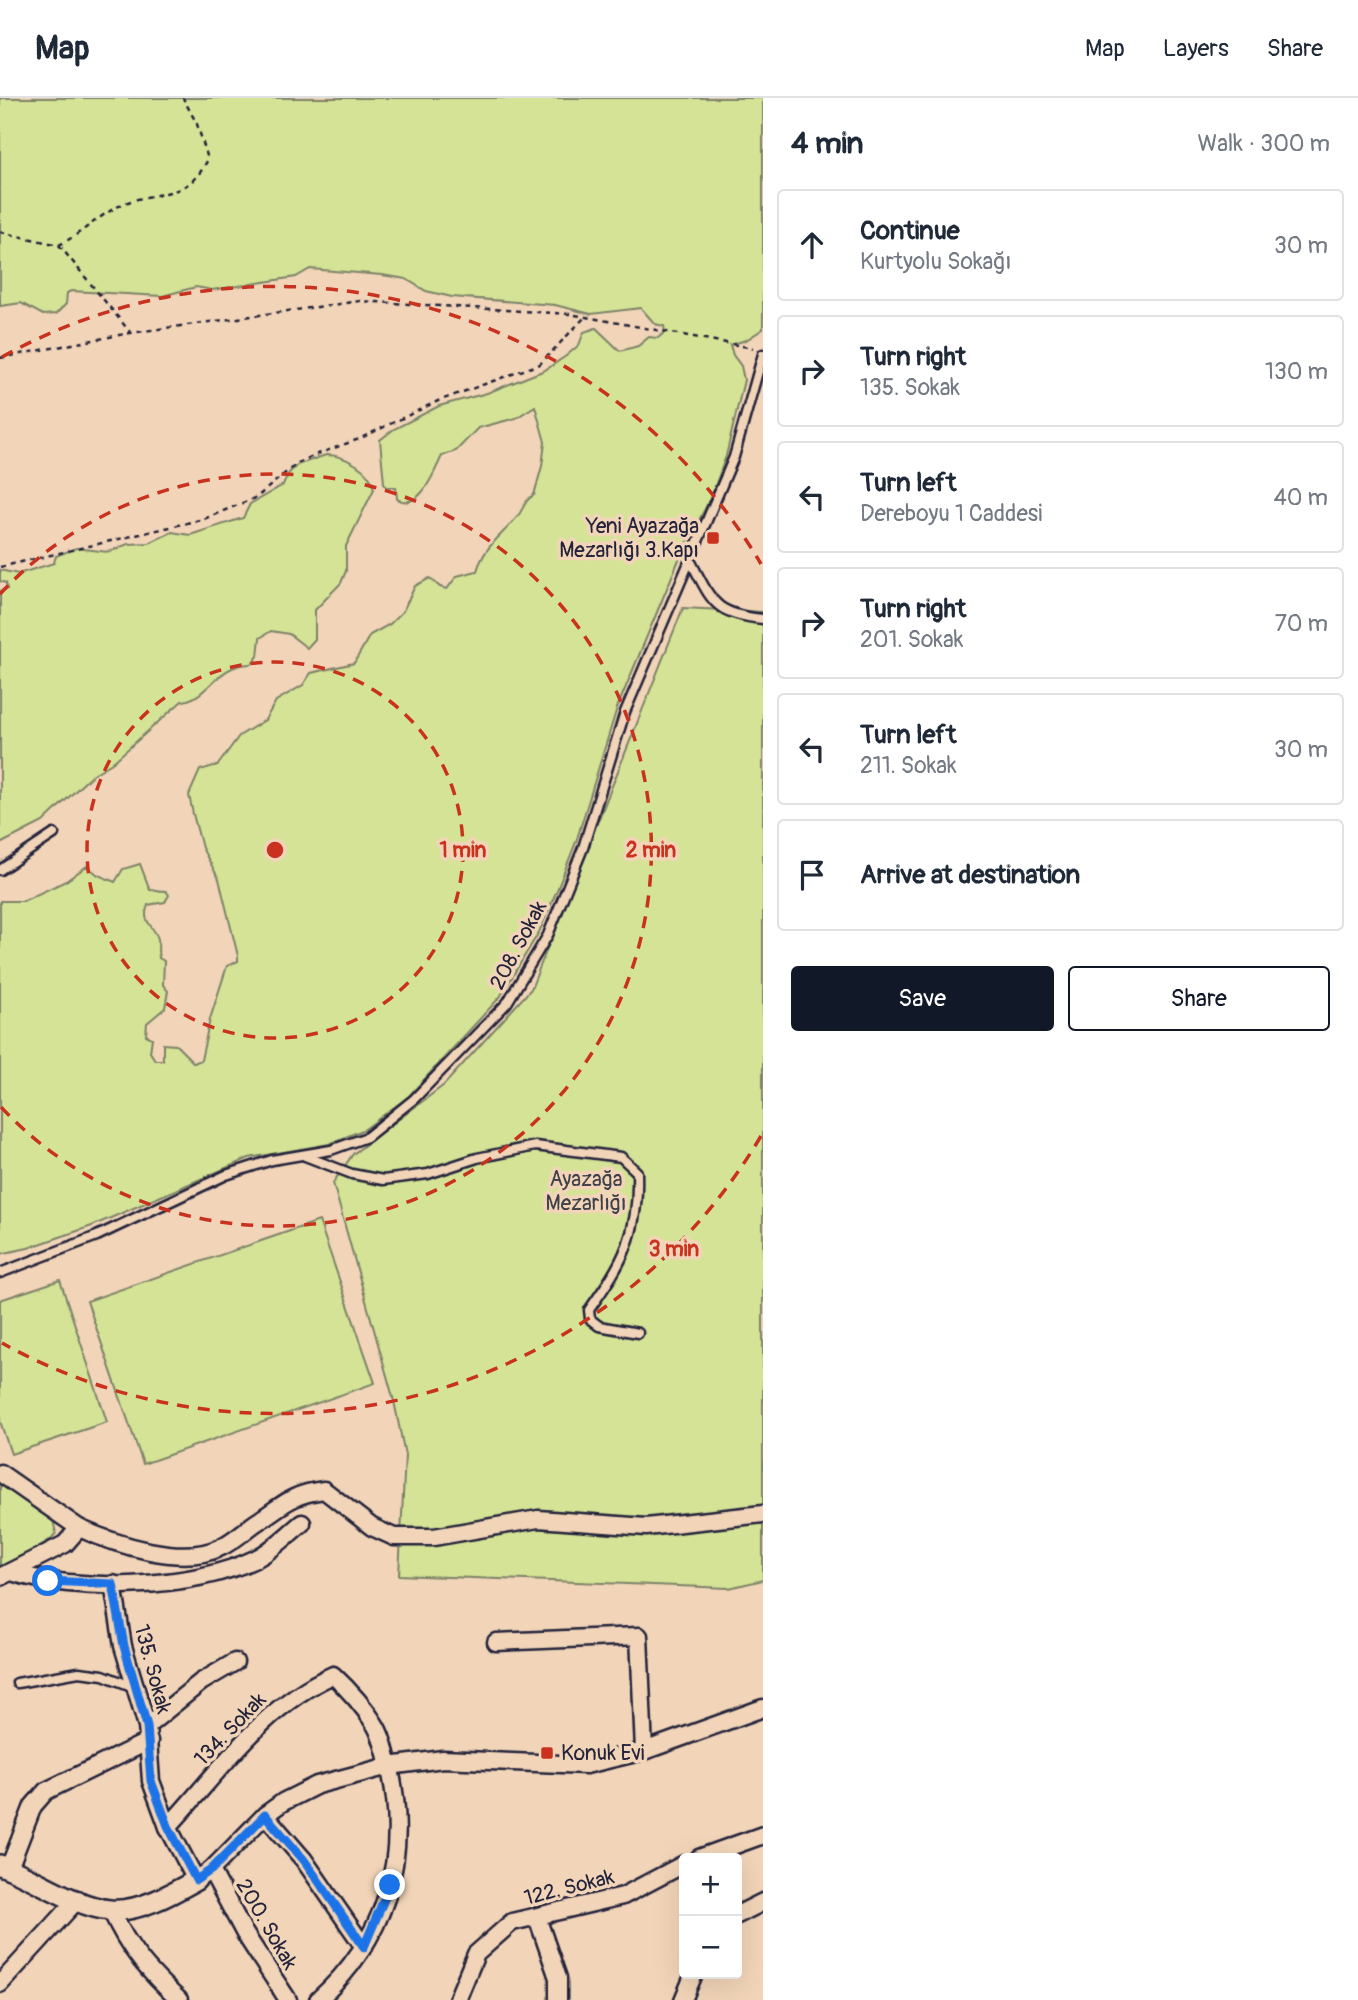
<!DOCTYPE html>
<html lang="en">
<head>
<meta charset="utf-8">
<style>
  body { margin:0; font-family:Pangolin,sans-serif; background:#f6f6f7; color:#1f2937 }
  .controls { position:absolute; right:21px; bottom:21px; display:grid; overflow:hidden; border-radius:7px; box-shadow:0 7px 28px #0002 }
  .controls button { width:63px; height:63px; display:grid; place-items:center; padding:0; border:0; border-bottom:2px solid #e0e1e3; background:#fff; color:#1f2937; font:35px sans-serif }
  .stop { position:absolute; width:21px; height:21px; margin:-16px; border:5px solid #1a73e8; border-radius:50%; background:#fff }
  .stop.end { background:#1a73e8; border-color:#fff; box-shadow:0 2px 7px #0008 }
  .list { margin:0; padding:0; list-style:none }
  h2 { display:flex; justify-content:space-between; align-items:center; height:91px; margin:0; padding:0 28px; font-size:30px }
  h2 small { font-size:23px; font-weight:400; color:#747a83 }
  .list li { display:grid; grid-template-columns:46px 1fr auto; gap:21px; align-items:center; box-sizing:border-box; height:112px; margin:0 14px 14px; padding:0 14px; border:2px solid #e0e1e3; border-radius:7px }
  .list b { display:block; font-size:26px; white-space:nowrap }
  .list p { margin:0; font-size:23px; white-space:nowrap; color:#747a83 }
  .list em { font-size:23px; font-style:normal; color:#747a83 }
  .actions { display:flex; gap:14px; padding:21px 28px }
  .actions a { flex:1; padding:16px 0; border:2px solid #111827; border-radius:7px; text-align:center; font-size:24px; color:#111827 }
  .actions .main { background:#111827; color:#fff }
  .icon { flex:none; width:38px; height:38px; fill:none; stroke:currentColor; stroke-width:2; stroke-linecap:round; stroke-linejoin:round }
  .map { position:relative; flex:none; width:763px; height:1902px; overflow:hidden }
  header { display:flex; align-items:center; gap:42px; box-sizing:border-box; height:98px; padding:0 35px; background:#fff; border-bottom:2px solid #e0e1e3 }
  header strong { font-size:33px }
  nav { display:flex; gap:38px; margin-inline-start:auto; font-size:24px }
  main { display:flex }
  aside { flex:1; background:#fff }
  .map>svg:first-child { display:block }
  .green { fill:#d5e396; stroke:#7c8268; stroke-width:2 }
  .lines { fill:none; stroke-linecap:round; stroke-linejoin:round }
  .service-casing { stroke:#22223b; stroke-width:13 }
  .minor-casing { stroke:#22223b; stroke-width:21 }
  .tertiary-casing { stroke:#22223b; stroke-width:24 }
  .path { stroke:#22223b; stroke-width:2.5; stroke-dasharray:5 5; stroke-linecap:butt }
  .service { stroke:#f2d5b8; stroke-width:8 }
  .minor { stroke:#f2d5b8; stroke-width:16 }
  .tertiary { stroke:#f2d5b8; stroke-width:19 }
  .route { stroke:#1a73e8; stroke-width:9 }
  .ring { fill:none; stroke:#c8321e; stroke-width:3.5; stroke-dasharray:12 9 }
  .poi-dot { fill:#c8321e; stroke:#f2d5b8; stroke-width:2.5 }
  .labels { text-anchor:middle; stroke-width:7; stroke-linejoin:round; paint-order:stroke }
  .poi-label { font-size:21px; fill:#22223b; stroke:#f2d5b8; text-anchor:end }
  .street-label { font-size:21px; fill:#22223b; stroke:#f2d5b8 }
  .park-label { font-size:21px; fill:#3d3f49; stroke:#f2d5b8 }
  .centre { fill:#c8321e; stroke:#f2d5b8; stroke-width:3.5 }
  .ring-label { font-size:21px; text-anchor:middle; font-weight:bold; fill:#c8321e; stroke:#f2d5b8; stroke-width:7; stroke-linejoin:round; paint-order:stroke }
</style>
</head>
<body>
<header>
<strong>Map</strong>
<nav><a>Map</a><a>Layers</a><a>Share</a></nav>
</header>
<main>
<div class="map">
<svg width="763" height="1902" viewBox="0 0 763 1902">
  <rect width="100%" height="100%" fill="#f2d5b8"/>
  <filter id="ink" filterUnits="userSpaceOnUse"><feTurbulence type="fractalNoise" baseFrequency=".0143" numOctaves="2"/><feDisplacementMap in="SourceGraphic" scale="14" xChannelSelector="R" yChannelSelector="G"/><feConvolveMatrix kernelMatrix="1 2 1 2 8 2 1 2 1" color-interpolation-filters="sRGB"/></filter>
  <g filter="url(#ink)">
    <g class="green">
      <path d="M0,0H763V231L746,242L730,247L733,257L741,268L744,282L726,358L711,399L680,459L617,610L576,744L557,792L539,834L500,899L409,998L365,1031L329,1046L249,1060L92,1128L28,1150L0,1156V803H23L66,783L87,768L98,777L115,784L123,771L140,766L150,792L166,793L169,797L165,804L148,807C141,825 154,827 158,841C159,847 157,853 159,860L164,863L163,887L168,893L165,910L147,925L146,937L152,940L150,954L155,962H163V946L176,947L194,965L201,962L210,921L227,868L238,863V858L219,781L202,750L193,716L189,697L200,672L218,667L239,638L265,622L276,603L303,587L311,575L354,565L370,537L390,526L403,513L415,488L430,480L440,489L447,491L457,478L477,473C484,448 502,438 517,419C524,411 524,402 534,397L542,368L545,344L535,308L516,320L478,330L456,353L442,358C434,374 420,414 397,401L396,389H386L384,385L380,342L394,331L439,308L487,295L545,272L566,258L579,247L584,234L596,230L620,253L638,248L649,239L658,240L665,234L664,228L655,226L641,210L591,216L555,207L452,199L426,193L406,181L382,177L310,171L296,179L212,192L196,189L162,198L71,193L67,195L66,206L56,216L43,217L21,205L0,208Z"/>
      <path d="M326,357C344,357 371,371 374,391L346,448V473L341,485L315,512V541L307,550L289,536L271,533L260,540L258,558L252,566C217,565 208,601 182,603L112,665L92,677L43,724L0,746V493L7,491L6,485L0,483V472L18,476L54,465L56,458L76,450L108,454L128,446L149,445L172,434L190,437L243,420L250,406L283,387L289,375L297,367Z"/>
      <polygon points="683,510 763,514 763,1482 729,1490 399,1477 405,1357 394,1303 333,1085 353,1056 444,987 531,891"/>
      <polygon points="319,1123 375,1285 143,1366 87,1203"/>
      <polygon points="60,1182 107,1324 11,1356 0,1323 0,1202"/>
      <polygon points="0,1386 53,1422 56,1435 51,1441 0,1472"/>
    </g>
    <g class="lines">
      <g class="service-casing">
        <g id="service">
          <path d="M690,462C712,503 713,516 763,521"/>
          <polyline points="0,772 54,736"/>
          <path d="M305,1058L352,1076L383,1082L428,1076L477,1060L535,1048L621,1059L637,1074C639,1136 624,1163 589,1212L590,1221L599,1228L638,1235"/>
          <polyline points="0,1175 97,1138 226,1077 272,1062 331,1052 367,1039 414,1001 507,905 548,837 583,750 625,614 734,359 763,256"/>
          <polyline points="17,1585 79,1574 103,1577 134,1589"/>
        </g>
      </g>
      <g class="minor-casing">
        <g id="minor">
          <polyline points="0,1375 79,1430 65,1446 0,1479"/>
          <path d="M79,1430C115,1446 183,1469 221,1449C234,1443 245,1432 257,1424C283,1407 291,1396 324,1392L372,1429L394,1439H434L538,1421L646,1429L763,1416"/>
          <path d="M11,1474C77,1495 192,1491 255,1461C272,1453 287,1437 302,1425"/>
          <polyline points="113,1486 123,1548 147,1628 151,1683 168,1729 196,1782 211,1772 265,1717 283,1704 317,1687 389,1668 443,1661 586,1667 644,1653 763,1610"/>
          <polyline points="496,1544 639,1538 644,1653"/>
          <polyline points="147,1628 201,1584 235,1564"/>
          <polyline points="265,1717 304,1762 364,1849"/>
          <path d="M168,1729C219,1674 263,1608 333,1577C348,1591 363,1607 374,1625C383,1638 387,1660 391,1676C409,1763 385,1842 318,1902"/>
          <polyline points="699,1760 763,1737"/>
          <polyline points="9,1770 33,1708 46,1693 149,1643"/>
          <polyline points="211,1772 245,1836 288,1902"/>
          <path d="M111,1812C129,1852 148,1873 179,1902"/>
          <polyline points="737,1817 763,1804"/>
          <polyline points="537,1819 558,1880 558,1902"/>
          <polyline points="0,1886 78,1801"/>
          <polyline points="457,1902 476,1856 512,1824 623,1798 684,1766"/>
          <polyline points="683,1902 694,1876"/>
        </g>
      </g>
      <g class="tertiary-casing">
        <path id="tertiary" d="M0,1767C34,1779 75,1809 110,1812C138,1815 173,1795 196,1782"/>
      </g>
      <g class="path">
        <path d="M0,134L59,147C81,136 97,119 119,108C155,90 187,105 208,61L197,26L183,0"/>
        <polyline points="59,147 130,234"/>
        <polyline points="0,260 130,235 360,203 570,216 753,250"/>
        <polyline points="0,469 204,421 257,399 296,366 315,357 359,341 438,303 540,266 585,219"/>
      </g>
      <use href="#service" class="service"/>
      <use href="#minor" class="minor"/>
      <use href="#tertiary" class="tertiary"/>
    </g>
  </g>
  <g class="lines" filter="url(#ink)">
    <polyline class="route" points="48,1483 113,1486 124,1548 147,1628 151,1683 168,1728 196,1782 211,1772 265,1717 304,1762 364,1849 390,1787"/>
  </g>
  <g class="ring">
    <circle cx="275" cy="752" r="188"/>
    <path d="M0 496A376 376 0 1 1 0 1008"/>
    <path d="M761 1038A564 564 0 0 1 2 1245M2 259A564 564 0 0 1 761 466"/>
  </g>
  <g class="poi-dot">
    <rect x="706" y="433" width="14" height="14" rx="3.5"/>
    <rect x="540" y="1648" width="14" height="14" rx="3.5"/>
  </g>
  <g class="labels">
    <g class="poi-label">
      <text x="699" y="435">Yeni Ayazağa<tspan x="699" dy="24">Mezarlığı 3.Kapı</tspan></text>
      <text x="561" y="1662" text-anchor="start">Konuk Evi</text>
    </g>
    <g class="street-label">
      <text transform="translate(518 847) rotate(-62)" y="7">208. Sokak</text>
      <text transform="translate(153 1571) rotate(75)" y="7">135. Sokak</text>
      <text transform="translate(230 1631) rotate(-46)" y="7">134. Sokak</text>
      <text transform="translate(569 1789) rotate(-14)" y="7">122. Sokak</text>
      <text transform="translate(267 1826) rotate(60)" y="7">200. Sokak</text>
    </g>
    <g class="park-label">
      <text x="586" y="1088">Ayazağa<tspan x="586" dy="24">Mezarlığı</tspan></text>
    </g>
  </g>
  <circle cx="275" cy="752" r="10" class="centre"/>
  <g class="ring-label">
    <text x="463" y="759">1 min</text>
    <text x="651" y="759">2 min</text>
    <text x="674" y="1158">3 min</text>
  </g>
</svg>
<div class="controls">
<button>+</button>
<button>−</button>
</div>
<div class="stop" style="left:48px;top:1483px"></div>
<div class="stop end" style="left:390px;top:1787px"></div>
</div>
<aside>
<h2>4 min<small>Walk · 300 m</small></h2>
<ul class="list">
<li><svg class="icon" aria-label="ahead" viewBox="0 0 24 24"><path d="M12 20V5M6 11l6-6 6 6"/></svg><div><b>Continue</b><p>Kurtyolu Sokağı</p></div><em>30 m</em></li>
<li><svg class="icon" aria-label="right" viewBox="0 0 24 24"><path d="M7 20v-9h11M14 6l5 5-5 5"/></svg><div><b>Turn right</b><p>135. Sokak</p></div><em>130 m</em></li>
<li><svg class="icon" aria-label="left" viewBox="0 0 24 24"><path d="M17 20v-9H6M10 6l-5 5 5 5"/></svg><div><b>Turn left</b><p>Dereboyu 1 Caddesi</p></div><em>40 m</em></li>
<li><svg class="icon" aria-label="right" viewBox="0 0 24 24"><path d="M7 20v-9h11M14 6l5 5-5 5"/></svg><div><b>Turn right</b><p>201. Sokak</p></div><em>70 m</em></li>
<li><svg class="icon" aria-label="left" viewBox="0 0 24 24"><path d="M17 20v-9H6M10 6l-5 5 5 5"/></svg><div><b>Turn left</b><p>211. Sokak</p></div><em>30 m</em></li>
<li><svg class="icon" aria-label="arrive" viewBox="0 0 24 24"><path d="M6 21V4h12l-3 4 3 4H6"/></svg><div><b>Arrive at destination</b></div></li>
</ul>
<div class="actions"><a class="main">Save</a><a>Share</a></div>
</aside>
</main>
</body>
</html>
